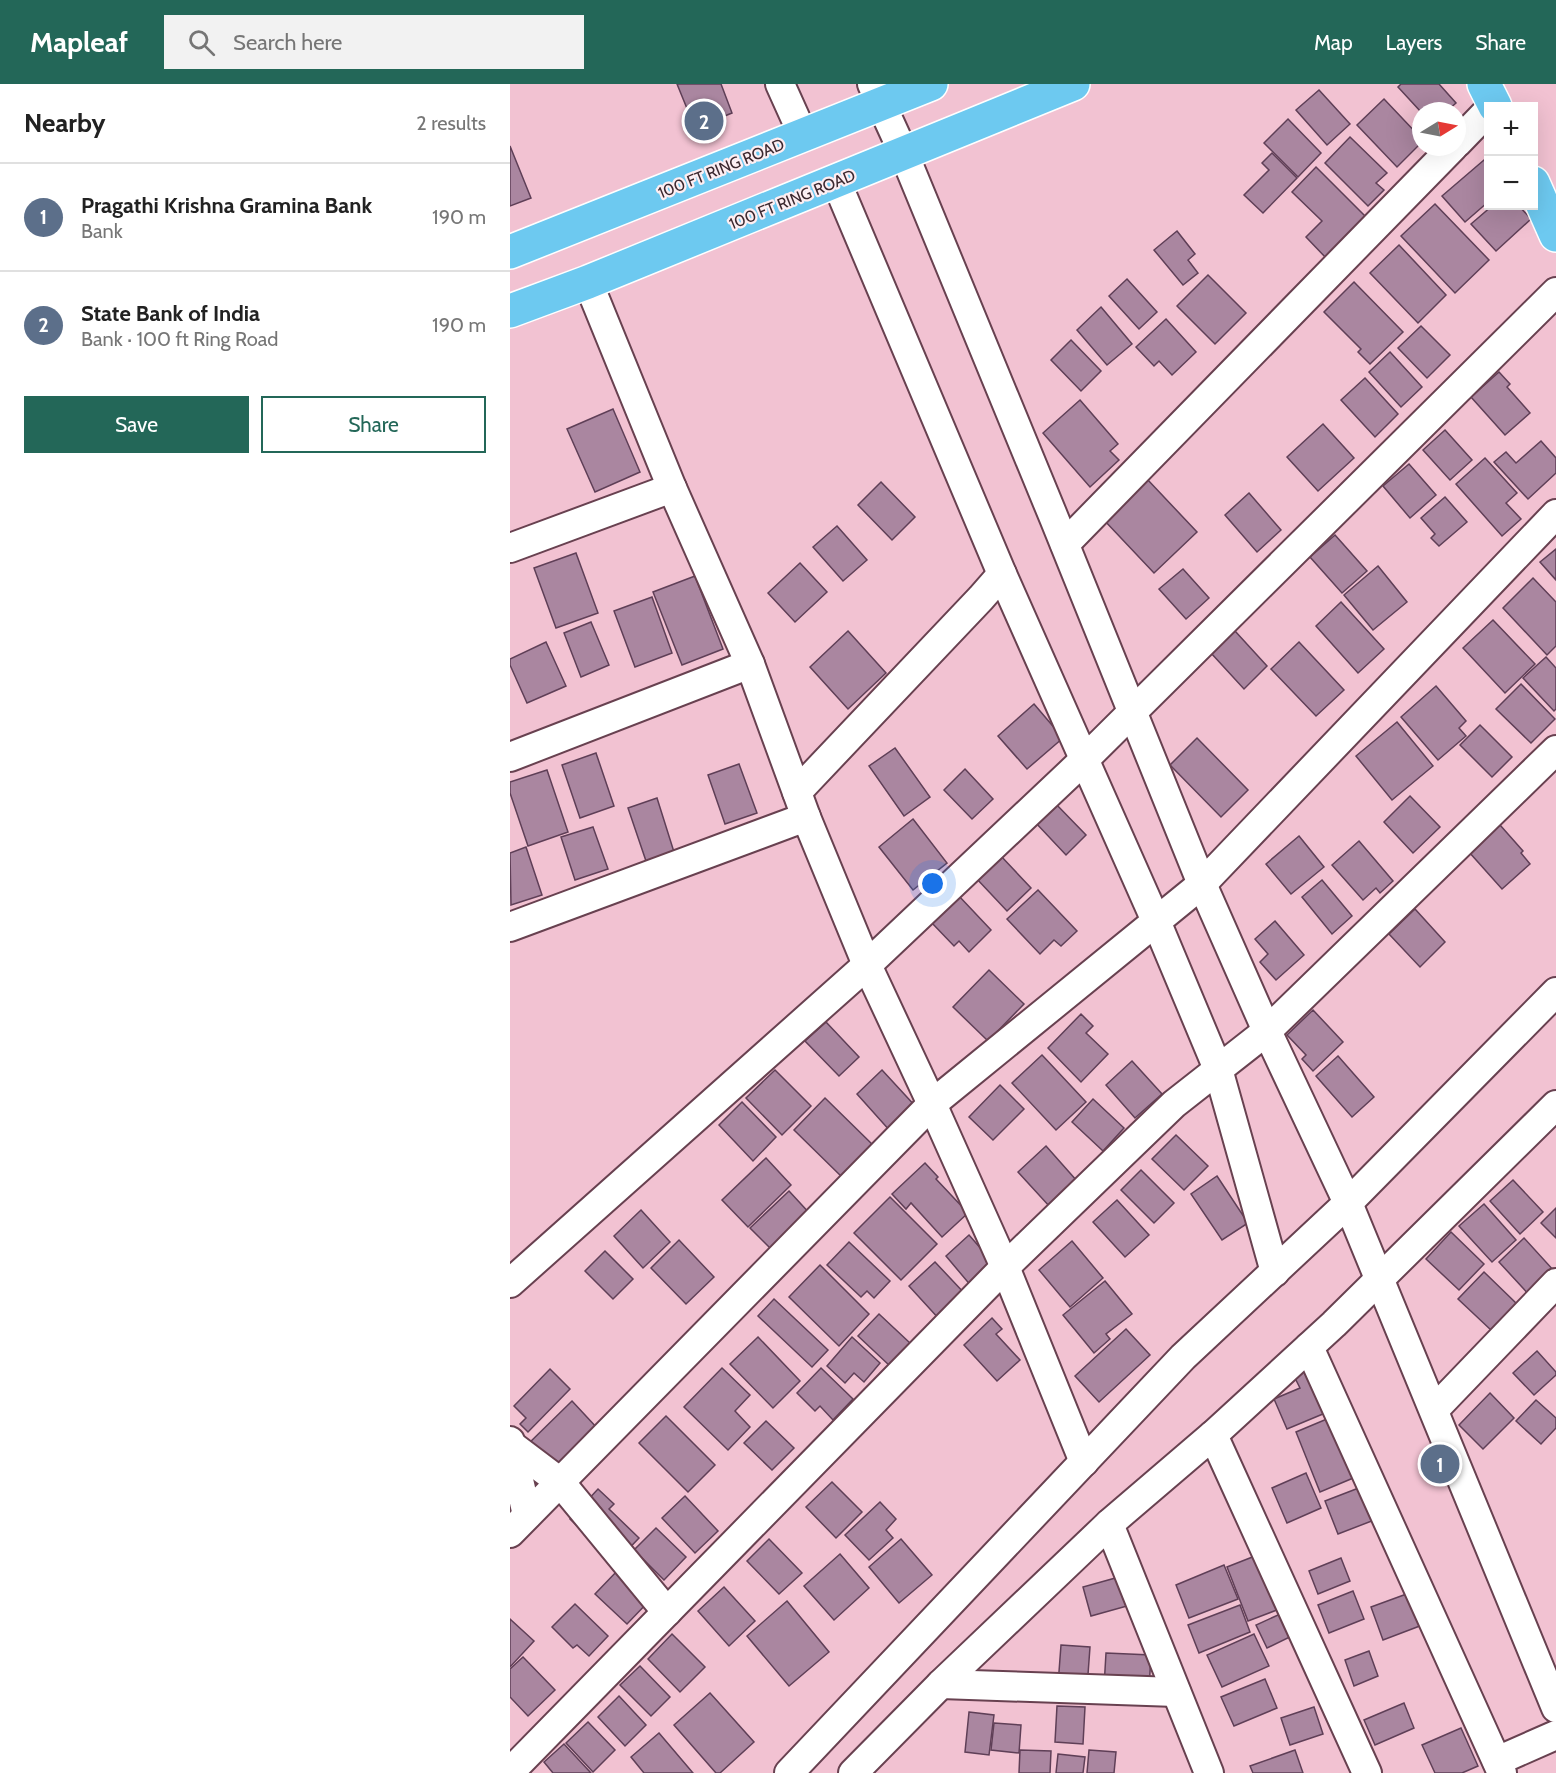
<!DOCTYPE html>
<html lang="en">
<head>
<meta charset="utf-8">
<style>
  body { margin:0; font-family:Cabin,sans-serif; background:#f2f2f2; color:#222 }
  .controls { position:absolute; right:18px; top:18px; display:grid; overflow:hidden; border-radius:0px; box-shadow:0 6px 24px #0002 }
  .controls button { width:54px; height:54px; display:grid; place-items:center; padding:0; border:0; border-bottom:2px solid #e0e0e0; background:#fff; color:#222; font:30px sans-serif }
  .compass { position:absolute; left:902px; top:18px; width:54px; height:54px; border-radius:50%; background:#fff; box-shadow:0 6px 24px #0002; rotate:80deg }
  .you { position:absolute; left:423px; top:800px; width:21px; height:21px; margin:-15px; border:4px solid #fff; border-radius:50%; background:#1a73e8; box-shadow:0 0 0 9px #1a73e833 }
  .badge { display:grid; place-items:center; width:39px; height:39px; border-radius:50%; background:#236758; color:#fff; font-size:20px; font-weight:700 }
  .pin { position:absolute; translate:-50% -50%; border:3px solid #fff; box-shadow:0 2px 6px #0006 }
  .list { margin:0; padding:0; list-style:none }
  h2 { display:flex; justify-content:space-between; align-items:center; height:78px; margin:0; padding:0 24px; font-size:26px }
  h2 small { font-size:20px; font-weight:400; color:#767676 }
  .list li { display:grid; grid-template-columns:39px 1fr auto; gap:18px; align-items:center; box-sizing:border-box; height:108px; padding:0 24px; border-top:2px solid #e0e0e0 }
  .list b { display:block; font-size:22px; white-space:nowrap }
  .list p { margin:0; font-size:20px; white-space:nowrap; color:#767676 }
  .list em { font-size:20px; font-style:normal; color:#767676 }
  .actions { display:flex; gap:12px; padding:18px 24px }
  .actions a { flex:1; padding:14px 0; border:2px solid #236758; border-radius:0px; text-align:center; font-size:21px; color:#236758 }
  .actions .main { background:#236758; color:#fff }
  .icon { flex:none; width:33px; height:33px; fill:none; stroke:currentColor; stroke-width:2; stroke-linecap:round; stroke-linejoin:round }
  .map { position:relative; flex:none; width:1046px; height:1689px; overflow:hidden }
  header { display:flex; align-items:center; gap:36px; box-sizing:border-box; height:84px; padding:0 30px; background:#236758; color:#fff }
  header strong { font-size:28px }
  nav { display:flex; gap:33px; margin-inline-start:auto; font-size:21px }
  .search { width:420px; height:54px; background:#f2f2f2; display:flex; align-items:center; gap:15px; box-sizing:border-box; padding:0 21px; border-radius:0px; color:#767676; font-size:22px }
  main { display:flex }
  aside { flex:1; background:#fff }
  .map>svg:first-child { display:block }
  .building { fill:#aa86a0; stroke:#5f3f57; stroke-width:1.5 }
  .lines { fill:none; stroke-linecap:round; stroke-linejoin:round }
  .minor-casing { stroke:#684150; stroke-width:32 }
  .major-casing { stroke:#fff; stroke-width:36 }
  .minor { stroke:#fff; stroke-width:28 }
  .major { stroke:#6dc9f0; stroke-width:33 }
  .labels { text-anchor:middle; stroke-width:4.5; stroke-linejoin:round; paint-order:stroke }
  .street-label { font-size:16px; fill:#3b282f; stroke:#fdeef2 }
</style>
</head>
<body>
<header>
<strong>Mapleaf</strong>
<div class="search"><svg class="icon" aria-label="search" viewBox="0 0 24 24"><circle cx="10" cy="10" r="6"/><path d="M15 15l6 6"/></svg>Search here</div>
<nav><a>Map</a><a>Layers</a><a>Share</a></nav>
</header>
<main>
<aside>
<h2>Nearby<small>2 results</small></h2>
<ul class="list">
<li><span class="badge" style="background:#5c6f8a">1</span><div><b>Pragathi Krishna Gramina Bank</b><p>Bank</p></div><em>190 m</em></li>
<li><span class="badge" style="background:#5c6f8a">2</span><div><b>State Bank of India</b><p>Bank · 100 ft Ring Road</p></div><em>190 m</em></li>
</ul>
<div class="actions"><a class="main">Save</a><a>Share</a></div>
</aside>
<div class="map">
<svg width="1046" height="1689" viewBox="0 0 1046 1689">
  <rect width="100%" height="100%" fill="#f2c2d2"/>
  <g class="building">
    <polygon points="167,0 211,0 222,29 185,44"/>
    <polygon points="891,0 929,0 946,19 937,27 911,28 888,3"/>
    <polygon points="809,6 840,40 817,61 786,26"/>
    <polygon points="874,15 911,54 911,59 887,83 847,41"/>
    <polygon points="778,35 811,69 788,93 754,59"/>
    <polygon points="840,53 877,89 866,99 874,106 858,122 815,79"/>
    <polygon points="0,62 21,114 0,122"/>
    <polygon points="762,69 787,94 753,129 734,111 759,86 752,79"/>
    <polygon points="974,76 978,81 978,118 955,138 932,112"/>
    <polygon points="806,83 857,134 817,175 796,153 812,137 782,108"/>
    <polygon points="925,120 979,176 945,209 891,152"/>
    <polygon points="982,122 1009,122 1021,135 986,167 961,140"/>
    <polygon points="667,147 685,170 678,176 688,189 673,201 644,166"/>
    <polygon points="889,161 936,211 908,239 860,189"/>
    <polygon points="698,191 736,229 705,260 667,222"/>
    <polygon points="617,195 647,228 629,245 599,212"/>
    <polygon points="844,198 893,248 860,280 848,268 851,265 814,228"/>
    <polygon points="591,223 622,260 597,281 567,246"/>
    <polygon points="656,235 686,268 662,291 649,277 644,282 626,263"/>
    <polygon points="911,242 940,271 917,294 888,264"/>
    <polygon points="561,256 591,287 571,307 541,276"/>
    <polygon points="880,268 912,303 891,323 859,288"/>
    <polygon points="989,288 1000,300 997,303 1020,329 995,351 961,313"/>
    <polygon points="855,294 888,330 865,353 831,316"/>
    <polygon points="570,316 608,360 600,367 609,376 580,403 533,349"/>
    <polygon points="103,325 130,388 85,408 57,345"/>
    <polygon points="813,340 844,374 808,407 777,373"/>
    <polygon points="935,346 962,376 940,396 913,366"/>
    <polygon points="1031,357 1046,374 1046,389 1018,415 984,378 996,368 1006,379"/>
    <polygon points="975,374 1007,409 996,419 1011,435 992,452 946,400"/>
    <polygon points="899,380 926,411 900,434 873,402"/>
    <polygon points="637,395 687,448 644,489 594,436"/>
    <polygon points="371,398 405,433 382,456 348,421"/>
    <polygon points="739,409 771,446 747,468 715,431"/>
    <polygon points="935,413 957,438 929,462 921,454 925,450 911,434"/>
    <polygon points="327,442 357,476 333,497 303,463"/>
    <polygon points="825,451 857,487 832,509 800,473"/>
    <polygon points="1046,465 1046,496 1030,478"/>
    <polygon points="66,469 88,529 46,544 24,484"/>
    <polygon points="290,479 317,508 285,538 258,509"/>
    <polygon points="868,482 897,518 863,546 834,511"/>
    <polygon points="673,485 699,514 676,535 649,505"/>
    <polygon points="185,492 213,565 172,581 143,508"/>
    <polygon points="1023,494 1046,518 1046,562 1037,571 993,524"/>
    <polygon points="142,513 162,569 125,583 104,527"/>
    <polygon points="831,518 874,565 848,589 806,542"/>
    <polygon points="983,536 1025,580 995,609 953,564"/>
    <polygon points="81,538 99,581 71,593 54,549"/>
    <polygon points="338,547 376,589 338,625 300,583"/>
    <polygon points="725,547 757,582 734,605 701,569"/>
    <polygon points="36,558 56,602 17,619 0,581 0,575"/>
    <polygon points="789,558 834,606 806,632 761,585"/>
    <polygon points="1036,573 1046,584 1046,625 1044,627 1013,594"/>
    <polygon points="1011,600 1045,635 1021,659 986,625"/>
    <polygon points="926,602 956,637 949,644 956,652 928,676 891,633"/>
    <polygon points="524,620 553,654 517,685 488,652"/>
    <polygon points="887,638 923,682 882,716 846,672"/>
    <polygon points="970,641 1002,673 982,693 950,661"/>
    <polygon points="687,654 738,706 711,733 660,681"/>
    <polygon points="385,664 420,713 394,732 359,682"/>
    <polygon points="86,669 104,722 70,734 52,681"/>
    <polygon points="229,680 247,729 215,740 198,691"/>
    <polygon points="455,685 483,715 462,735 434,706"/>
    <polygon points="37,686 58,748 18,762 0,709 0,698"/>
    <polygon points="900,712 930,743 903,769 874,738"/>
    <polygon points="147,714 164,768 136,777 118,724"/>
    <polygon points="544,718 576,751 556,771 525,738"/>
    <polygon points="403,735 437,779 403,806 369,763"/>
    <polygon points="990,741 1013,767 1011,769 1020,780 992,805 959,768"/>
    <polygon points="83,743 98,785 65,796 51,753"/>
    <polygon points="789,752 814,783 781,810 756,780"/>
    <polygon points="849,757 883,797 870,809 866,804 853,816 822,781"/>
    <polygon points="16,763 32,811 1,821 0,769"/>
    <polygon points="490,771 521,804 497,827 466,794"/>
    <polygon points="812,796 842,832 822,850 792,813"/>
    <polygon points="528,806 567,847 551,862 544,856 530,870 497,835"/>
    <polygon points="448,811 481,846 459,868 449,857 444,862 421,838"/>
    <polygon points="905,825 935,858 910,883 879,850"/>
    <polygon points="765,837 794,871 766,896 750,878 758,870 745,855"/>
    <polygon points="479,886 514,920 478,957 443,923"/>
    <polygon points="803,926 833,958 803,987 792,975 796,971 777,951"/>
    <polygon points="571,930 583,942 576,949 598,970 571,998 538,964"/>
    <polygon points="316,938 349,973 329,992 295,957"/>
    <polygon points="532,971 576,1018 546,1046 502,999"/>
    <polygon points="828,972 864,1013 842,1033 806,992"/>
    <polygon points="622,977 652,1010 625,1034 596,1001"/>
    <polygon points="265,986 301,1022 272,1051 236,1014"/>
    <polygon points="372,986 407,1024 381,1048 347,1010"/>
    <polygon points="490,1001 514,1025 483,1056 459,1033"/>
    <polygon points="315,1014 366,1064 335,1096 284,1046"/>
    <polygon points="583,1015 614,1044 593,1067 562,1038"/>
    <polygon points="232,1018 266,1053 243,1077 209,1041"/>
    <polygon points="666,1051 698,1082 674,1106 642,1075"/>
    <polygon points="536,1062 567,1097 540,1123 508,1088"/>
    <polygon points="256,1074 281,1101 238,1143 212,1116"/>
    <polygon points="415,1079 428,1093 426,1095 458,1129 432,1153 401,1119 396,1125 382,1110"/>
    <polygon points="631,1086 664,1119 644,1139 611,1106"/>
    <polygon points="707,1092 738,1139 712,1156 681,1110"/>
    <polygon points="1003,1096 1033,1128 1010,1150 980,1117"/>
    <polygon points="279,1107 302,1132 264,1168 240,1144"/>
    <polygon points="380,1113 427,1160 391,1196 344,1149"/>
    <polygon points="607,1116 639,1151 615,1173 583,1138"/>
    <polygon points="974,1120 1006,1156 982,1178 949,1142"/>
    <polygon points="1046,1124 1046,1154 1031,1139"/>
    <polygon points="131,1126 160,1158 133,1184 104,1152"/>
    <polygon points="941,1148 974,1180 949,1206 916,1175"/>
    <polygon points="459,1151 486,1182 462,1203 436,1172"/>
    <polygon points="1014,1154 1046,1189 1022,1214 989,1178"/>
    <polygon points="169,1156 204,1193 176,1220 141,1184"/>
    <polygon points="562,1157 593,1194 560,1223 529,1186"/>
    <polygon points="339,1158 380,1197 364,1214 357,1207 351,1213 317,1181"/>
    <polygon points="95,1167 123,1195 103,1215 75,1187"/>
    <polygon points="425,1178 456,1211 430,1236 399,1202"/>
    <polygon points="310,1181 359,1230 329,1262 279,1213"/>
    <polygon points="974,1188 1007,1220 982,1247 948,1215"/>
    <polygon points="595,1197 622,1230 596,1250 600,1255 584,1269 553,1231"/>
    <polygon points="264,1215 318,1266 302,1283 248,1232"/>
    <polygon points="369,1230 400,1259 380,1282 348,1252"/>
    <polygon points="482,1234 492,1245 486,1250 510,1276 487,1297 454,1261"/>
    <polygon points="616,1245 640,1271 589,1318 565,1292"/>
    <polygon points="248,1253 290,1297 263,1324 220,1280"/>
    <polygon points="342,1253 370,1279 354,1298 344,1289 335,1299 317,1282"/>
    <polygon points="1027,1267 1046,1288 1046,1291 1024,1311 1003,1289"/>
    <polygon points="212,1284 240,1311 225,1327 240,1343 218,1366 174,1323"/>
    <polygon points="311,1284 343,1315 323,1336 310,1322 305,1327 287,1309"/>
    <polygon points="802,1284 820,1327 777,1345 764,1315 790,1304 784,1292"/>
    <polygon points="40,1285 60,1305 18,1348 10,1340 16,1334 4,1322"/>
    <polygon points="980,1309 1004,1334 973,1365 949,1341"/>
    <polygon points="1026,1316 1046,1334 1046,1344 1031,1360 1006,1337"/>
    <polygon points="62,1317 88,1345 40,1391 14,1364"/>
    <polygon points="156,1332 205,1381 178,1408 129,1359"/>
    <polygon points="824,1332 848,1392 810,1408 786,1348"/>
    <polygon points="256,1337 284,1364 262,1386 234,1359"/>
    <polygon points="796,1389 811,1424 777,1439 762,1404"/>
    <polygon points="322,1398 352,1428 326,1454 296,1423"/>
    <polygon points="859,1400 872,1433 828,1450 815,1417"/>
    <polygon points="88,1405 104,1420 99,1425 129,1454 105,1479 60,1435"/>
    <polygon points="175,1412 208,1447 185,1469 152,1434"/>
    <polygon points="370,1418 386,1435 376,1446 383,1454 359,1476 335,1451"/>
    <polygon points="146,1444 176,1473 154,1496 124,1466"/>
    <polygon points="259,1455 292,1489 269,1510 237,1477"/>
    <polygon points="391,1455 422,1491 389,1519 359,1483"/>
    <polygon points="330,1470 359,1504 324,1536 294,1502"/>
    <polygon points="750,1470 772,1524 738,1537 717,1483"/>
    <polygon points="831,1474 840,1497 808,1510 799,1487"/>
    <polygon points="714,1481 728,1515 679,1534 666,1501"/>
    <polygon points="108,1486 140,1516 117,1540 85,1510"/>
    <polygon points="609,1493 617,1522 581,1532 573,1503"/>
    <polygon points="214,1503 245,1537 219,1562 188,1527"/>
    <polygon points="843,1507 854,1535 819,1549 808,1521"/>
    <polygon points="902,1508 915,1540 873,1556 861,1523"/>
    <polygon points="277,1517 319,1568 279,1602 237,1552"/>
    <polygon points="65,1520 98,1552 79,1572 67,1561 63,1564 42,1543"/>
    <polygon points="730,1521 740,1548 689,1569 678,1541"/>
    <polygon points="777,1527 788,1549 757,1564 746,1541"/>
    <polygon points="0,1535 24,1557 0,1583"/>
    <polygon points="162,1550 195,1583 170,1608 138,1575"/>
    <polygon points="744,1550 759,1582 712,1603 697,1571"/>
    <polygon points="551,1561 580,1563 577,1604 548,1601"/>
    <polygon points="859,1567 868,1592 844,1602 835,1576"/>
    <polygon points="596,1569 641,1571 639,1605 594,1603"/>
    <polygon points="13,1573 45,1606 18,1632 0,1613 0,1585"/>
    <polygon points="130,1582 160,1613 141,1632 110,1601"/>
    <polygon points="755,1595 767,1624 724,1642 711,1613"/>
    <polygon points="200,1609 244,1658 210,1689 206,1689 164,1641"/>
    <polygon points="109,1612 136,1641 115,1662 88,1633"/>
    <polygon points="894,1619 904,1644 865,1661 854,1636"/>
    <polygon points="547,1622 575,1623 573,1660 545,1658"/>
    <polygon points="804,1623 813,1650 780,1661 771,1634"/>
    <polygon points="459,1628 484,1631 479,1671 455,1668"/>
    <polygon points="78,1638 105,1666 83,1688 56,1659"/>
    <polygon points="484,1639 511,1641 509,1669 481,1666"/>
    <polygon points="951,1644 968,1682 952,1689 925,1689 912,1661"/>
    <polygon points="149,1649 183,1689 134,1689 121,1673"/>
    <polygon points="54,1660 81,1689 43,1689 34,1678"/>
    <polygon points="510,1666 541,1667 540,1689 509,1689"/>
    <polygon points="579,1666 606,1668 604,1689 577,1689"/>
    <polygon points="785,1666 793,1689 743,1689 740,1682"/>
    <polygon points="548,1670 575,1673 573,1689 546,1689"/>
  </g>
  <g class="lines">
    <g class="minor-casing">
      <g id="minor">
        <polyline points="270,0 293,51"/>
        <polyline points="362,0 394,70 544,434 692,800 757,947 838,1119 1046,1624"/>
        <polyline points="947,59 978,27"/>
        <polyline points="326,97 492,490 646,837 708,985 765,1188"/>
        <polyline points="78,198 162,404 240,580 296,733 357,881 422,1020 495,1183 574,1378"/>
        <polyline points="555,460 943,63"/>
        <polyline points="0,464 162,404"/>
        <polyline points="0,673 240,580"/>
        <polyline points="287,708 471,514 492,490"/>
        <polyline points="0,843 296,733"/>
        <polyline points="0,1199 357,881 574,676 1046,208"/>
        <polyline points="799,1263 992,1689"/>
        <polyline points="924,1326 1046,1199"/>
        <polyline points="703,1351 857,1689"/>
        <polyline points="0,1357 17,1431"/>
        <polyline points="1,1361 50,1398 157,1528"/>
        <polyline points="599,1440 699,1689"/>
        <polyline points="0,1449 422,1020 692,800 1046,430"/>
        <polyline points="431,1600 666,1608"/>
        <polyline points="987,1677 1046,1651"/>
        <polyline points="0,1688 495,1183 664,1020 757,947 1046,666"/>
        <polyline points="279,1689 673,1273 838,1119 1046,908"/>
        <polyline points="343,1689 431,1600 599,1440 703,1351 824,1240 1046,1021"/>
      </g>
    </g>
    <g class="major-casing">
      <g id="major">
        <polyline points="974,0 985,22"/>
        <polyline points="1023,99 1046,151"/>
        <polyline points="0,168 421,0"/>
        <polyline points="0,227 78,198 563,0"/>
      </g>
    </g>
    <use href="#minor" class="minor"/>
    <use href="#major" class="major"/>
  </g>
  <g class="labels">
    <g class="street-label">
      <text transform="translate(211 84) rotate(-22)" y="6">100 FT RING ROAD</text>
      <text transform="translate(282 115) rotate(-22)" y="6">100 FT RING ROAD</text>
    </g>
  </g>
</svg>
<div class="controls">
<button>+</button>
<button>−</button>
</div>
<svg class="compass" viewBox="-18 -18 36 36"><path d="M0-13l5 13h-10z" fill="#e53935"/><path d="M0 13l5-13h-10z" fill="#767676"/></svg>
<div class="you"></div>
<div class="pin badge" style="left:930px;top:1380px;background:#5c6f8a">1</div>
<div class="pin badge" style="left:194px;top:37px;background:#5c6f8a">2</div>
</div>
</main>
</body>
</html>
